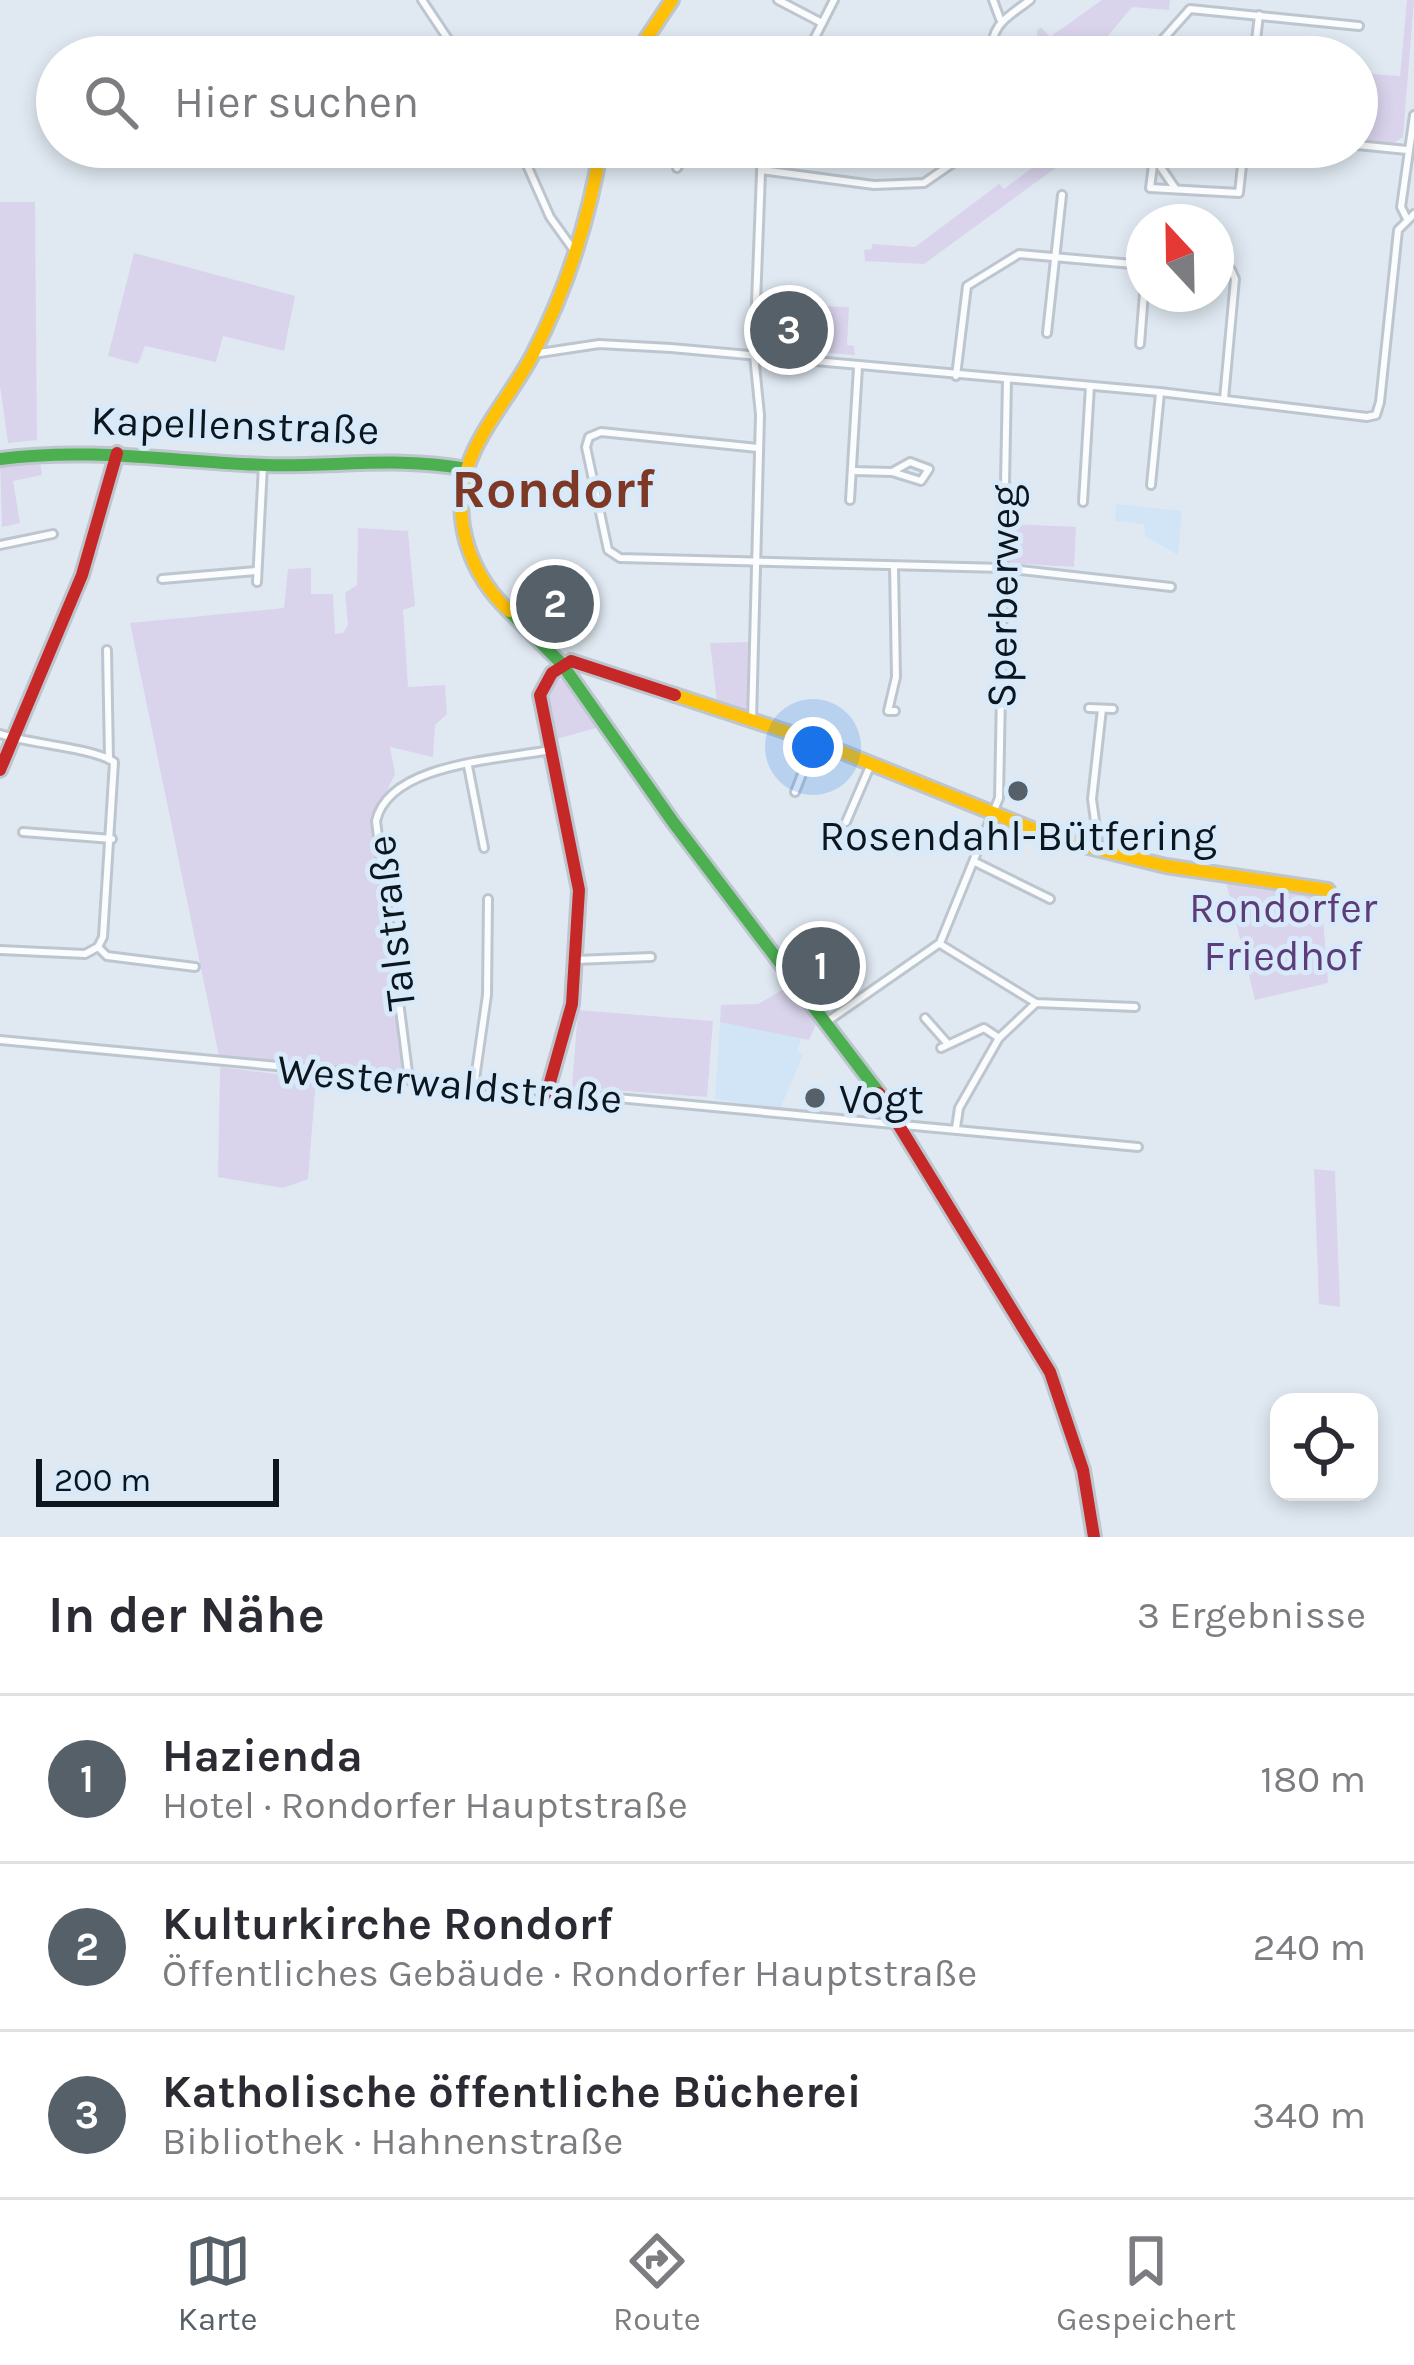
<!DOCTYPE html>
<html lang="de">
<head>
<meta charset="utf-8">
<style>
  body { margin:0; font-family:Karla,sans-serif; background:#f2f2f3; color:#2b2b33 }
  .controls { position:absolute; right:36px; bottom:36px; display:grid; overflow:hidden; border-radius:24px; box-shadow:0 6px 18px #0003 }
  .controls button { width:108px; height:108px; display:grid; place-items:center; padding:0; border:0; border-bottom:3px solid #e1e1e2; background:#fff; color:#2b2b33; font:60px sans-serif }
  .compass { position:absolute; left:1126px; top:204px; width:108px; height:108px; border-radius:50%; background:#fff; box-shadow:0 6px 18px #0003; rotate:338deg }
  .scale { position:absolute; left:36px; bottom:30px; width:243px; box-sizing:border-box; padding-left:12px; border:6px solid #0c161f; border-top:0; font-size:33px; line-height:42px; white-space:nowrap; color:#0c161f; -webkit-text-stroke:9px #d8eafa; paint-order:stroke }
  .you { position:absolute; left:813px; top:747px; width:42px; height:42px; margin:-30px; border:9px solid #fff; border-radius:50%; background:#1a73e8; box-shadow:0 0 0 18px #1a73e833 }
  .badge { display:grid; place-items:center; width:78px; height:78px; border-radius:50%; background:#566069; color:#fff; font-size:39px; font-weight:700 }
  .pin { position:absolute; translate:-50% -50%; border:6px solid #fff; box-shadow:0 3px 12px #0006 }
  .list { margin:0; padding:0; list-style:none }
  h2 { display:flex; justify-content:space-between; align-items:center; height:156px; margin:0; padding:0 48px; font-size:51px }
  h2 small { font-size:39px; font-weight:400; color:#7c7c81 }
  .list li { display:grid; grid-template-columns:78px 1fr auto; gap:36px; align-items:center; box-sizing:border-box; height:168px; padding:0 48px; border-top:3px solid #e1e1e2 }
  .list b { display:block; font-size:45px; white-space:nowrap }
  .list p { margin:0; font-size:39px; white-space:nowrap; color:#7c7c81 }
  .list em { font-size:39px; font-style:normal; color:#7c7c81 }
  .icon { flex:none; width:66px; height:66px; fill:none; stroke:currentColor; stroke-width:2; stroke-linecap:round; stroke-linejoin:round }
  .map { position:relative; flex:none; width:1414px; height:1537px; overflow:hidden }
  .search { position:absolute; background:#fff; box-shadow:0 6px 18px #0003; left:36px; right:36px; top:36px; height:132px; display:flex; align-items:center; gap:30px; box-sizing:border-box; padding:0 42px; border-radius:66px; color:#7c7c81; font-size:45px }
  .sheet { height:660px; background:#fff }
  nav { display:flex; justify-content:space-around; align-items:center; box-sizing:border-box; height:168px; border-top:3px solid #e1e1e2; background:#fff; font-size:33px; color:#7c7c81 }
  nav a { display:grid; justify-items:center; gap:6px }
  nav .on { color:#566069 }
  .map>svg:first-child { display:block }
  .built { fill:#d1e5f7 }
  .green { fill:#d9d4ec }
  .lines { fill:none; stroke-linecap:round; stroke-linejoin:round }
  .street-casing { stroke:#bdc6cf; stroke-width:12 }
  .fast-casing { stroke:#bdc6cf; stroke-width:18 }
  .slow-casing { stroke:#bdc6cf; stroke-width:18 }
  .jam-casing { stroke:#bdc6cf; stroke-width:18 }
  .street { stroke:#fafcfd; stroke-width:6 }
  .fast { stroke:#4caf50; stroke-width:12 }
  .slow { stroke:#ffc107; stroke-width:12 }
  .jam { stroke:#c62828; stroke-width:12 }
  .poi-dot { fill:#566069; stroke:#d8eafa; stroke-width:4.5 }
  .labels { text-anchor:middle; stroke-width:10; stroke-linejoin:round; paint-order:stroke }
  .street-label { font-size:42px; fill:#0c161f; stroke:#d8eafa }
  .poi-label { font-size:42px; fill:#0c161f; stroke:#d8eafa }
  .park-label { font-size:42px; fill:#5c3d79; stroke:#d8eafa }
  .district-label { font-size:54px; font-weight:bold; fill:#7d3925; stroke:#d8eafa }
</style>
</head>
<body>
<div class="map">
<svg width="1414" height="1537" viewBox="0 0 1414 1537">
  <rect width="100%" height="100%" fill="#e0e9f2"/>
  <g class="built">
    <polygon points="1116,504 1182,511 1178,555 1145,536 1144,524 1115,521"/>
    <polygon points="720,1022 802,1037 797,1051 803,1055 780,1109 715,1099"/>
  </g>
  <g class="green">
    <polygon points="1102,0 1170,0 1169,10 1132,7 1102,43 1099,57 1038,57 1037,30 1041,27 1050,37"/>
    <polygon points="1407,0 1414,0 1403,137 1394,143 1357,140 1357,73 1400,76"/>
    <polygon points="1034,147 1094,147 1091,168 1061,164 924,264 865,261 864,250 872,249 872,244 915,247 999,184 1004,189 1032,168"/>
    <polygon points="0,202 35,202 37,440 8,443 0,386"/>
    <polygon points="134,253 295,296 284,351 223,336 216,362 145,346 138,364 108,356"/>
    <polygon points="815,306 849,307 847,345 854,346 855,355 813,352"/>
    <polygon points="39,455 42,475 13,481 20,523 2,527 0,462"/>
    <polygon points="1010,524 1076,527 1074,567 1008,563"/>
    <polygon points="358,528 408,531 415,606 403,610 408,687 445,685 447,714 435,725 433,757 390,747 395,774 373,820 404,1075 219,1056 130,623 284,608 288,569 311,568 311,594 333,594 335,634 343,633 348,625 345,593 357,585"/>
    <polygon points="748,642 747,708 743,711 717,702 710,643"/>
    <polygon points="557,679 565,681 600,727 553,740 546,698"/>
    <polygon points="1226,882 1321,893 1328,983 1255,1000"/>
    <polygon points="789,986 816,1024 809,1040 720,1022 721,1005 758,1004"/>
    <polygon points="578,1010 713,1021 707,1097 572,1087"/>
    <polygon points="220,1067 316,1079 308,1179 283,1188 218,1177"/>
    <polygon points="1314,1169 1335,1171 1340,1307 1319,1304"/>
  </g>
  <g class="lines">
    <g class="street-casing">
      <g id="street">
        <polyline points="422,0 460,57"/>
        <polyline points="778,0 822,23"/>
        <polyline points="993,0 1000,19"/>
        <polyline points="808,51 922,57"/>
        <polyline points="805,57 834,0"/>
        <path d="M990,57C992,23 1005,19 1030,0"/>
        <polyline points="1147,57 1190,9 1359,26"/>
        <polyline points="1254,57 1259,15"/>
        <polyline points="1357,145 1407,150"/>
        <polyline points="519,147 550,217 573,249"/>
        <polyline points="1147,147 1175,188"/>
        <polyline points="1154,158 1150,188 1239,193 1244,147"/>
        <polyline points="677,168 689,147"/>
        <polyline points="761,170 874,185 924,183 976,147"/>
        <polyline points="1406,217 1401,207 1414,115"/>
        <polyline points="1216,269 1231,270 1235,279 1224,399"/>
        <polyline points="1047,333 1062,195"/>
        <polyline points="1140,344 1144,293"/>
        <polyline points="533,354 599,344 671,348 1160,392 1367,417 1376,415 1380,402 1398,230 1414,214"/>
        <polyline points="956,376 967,286 1019,254 1144,265"/>
        <polyline points="758,448 601,432 589,437 586,447 608,550 620,558 1003,568 1171,587"/>
        <polyline points="853,471 892,472 921,481 929,469 910,462 892,472"/>
        <polyline points="1151,485 1160,393"/>
        <polyline points="850,500 858,367"/>
        <polyline points="1083,502 1090,386"/>
        <polyline points="0,545 53,534"/>
        <polyline points="894,566 896,677 888,711 895,711"/>
        <polyline points="162,579 257,571"/>
        <polyline points="257,582 263,465"/>
        <polyline points="107,650 109,758"/>
        <polyline points="1089,708 1113,709"/>
        <polyline points="752,721 760,415 754,355 762,147"/>
        <path d="M0,734C31,744 93,748 114,762L103,937L98,947"/>
        <polyline points="468,766 484,848"/>
        <polyline points="795,792 815,741"/>
        <polyline points="846,822 871,764"/>
        <polyline points="23,832 112,839"/>
        <polyline points="1099,850 1092,799 1102,709"/>
        <polyline points="975,862 1050,899"/>
        <polyline points="940,944 1036,1003 1135,1007"/>
        <polyline points="98,947 107,956 195,967"/>
        <polyline points="0,950 85,954 98,947"/>
        <polyline points="575,960 651,957"/>
        <polyline points="925,1018 948,1044"/>
        <polyline points="825,1023 940,943 999,798 1007,379"/>
        <polyline points="0,1040 1138,1147"/>
        <polyline points="941,1048 984,1028 999,1038"/>
        <path d="M409,1080L376,821C389,763 499,760 550,750"/>
        <polyline points="474,1086 487,995 488,899"/>
        <polyline points="956,1128 959,1108 999,1038 1036,1003"/>
      </g>
    </g>
    <g class="fast-casing">
      <g id="fast">
        <path d="M0,459C90,447 176,462 266,465C333,467 400,456 467,469"/>
        <polyline points="509,611 562,664 673,822 879,1093"/>
      </g>
    </g>
    <g class="slow-casing">
      <g id="slow">
        <polyline points="634,57 672,0"/>
        <path d="M509,611C471,575 451,522 467,469C479,430 513,392 532,356C566,291 589,219 601,147"/>
        <polyline points="675,695 815,741 1060,840 1166,866 1328,890"/>
      </g>
    </g>
    <g class="jam-casing">
      <g id="jam">
        <polyline points="0,770 82,575 117,453"/>
        <polyline points="547,1093 572,1004 579,890 540,695 552,673 571,661 675,695"/>
        <polyline points="879,1093 1050,1372 1083,1470 1094,1537"/>
      </g>
    </g>
    <use href="#street" class="street"/>
    <use href="#fast" class="fast"/>
    <use href="#slow" class="slow"/>
    <use href="#jam" class="jam"/>
  </g>
  <g class="poi-dot">
    <circle cx="1018" cy="791" r="12"/>
    <circle cx="815" cy="1098" r="12"/>
  </g>
  <g class="labels">
    <g class="street-label">
      <text transform="translate(235 424) rotate(2)" y="15">Kapellenstraße</text>
      <text transform="translate(1002 596) rotate(-89)" y="15">Sperberweg</text>
      <text transform="translate(390 923) rotate(-97)" y="15">Talstraße</text>
      <text transform="translate(450 1083) rotate(5)" y="15">Westerwaldstraße</text>
    </g>
    <g class="poi-label">
      <text x="1018" y="850">Rosendahl-Bütfering</text>
      <text x="839" y="1113" text-anchor="start">Vogt</text>
    </g>
    <g class="park-label">
      <text x="1283" y="922">Rondorfer<tspan x="1283" dy="48">Friedhof</tspan></text>
    </g>
    <g class="district-label">
      <text x="553" y="507">Rondorf</text>
    </g>
  </g>
</svg>
<div class="controls">
<button><svg class="icon" aria-label="locate" viewBox="0 0 24 24"><circle cx="12" cy="12" r="6"/><path d="M12 2v4M12 18v4M2 12h4M18 12h4"/></svg></button>
</div>
<svg class="compass" viewBox="-18 -18 36 36"><path d="M0-13l5 13h-10z" fill="#e53935"/><path d="M0 13l5-13h-10z" fill="#7c7c81"/></svg>
<div class="scale">200 m</div>
<div class="you"></div>
<div class="pin badge" style="left:821px;top:966px">1</div>
<div class="pin badge" style="left:555px;top:604px">2</div>
<div class="pin badge" style="left:789px;top:330px">3</div>
<div class="search"><svg class="icon" aria-label="search" viewBox="0 0 24 24"><circle cx="10" cy="10" r="6"/><path d="M15 15l6 6"/></svg>Hier suchen</div>
</div>
<section class="sheet">
<h2>In der Nähe<small>3 Ergebnisse</small></h2>
<ul class="list">
<li><span class="badge">1</span><div><b>Hazienda</b><p>Hotel · Rondorfer Hauptstraße</p></div><em>180 m</em></li>
<li><span class="badge">2</span><div><b>Kulturkirche Rondorf</b><p>Öffentliches Gebäude · Rondorfer Hauptstraße</p></div><em>240 m</em></li>
<li><span class="badge">3</span><div><b>Katholische öffentliche Bücherei</b><p>Bibliothek · Hahnenstraße</p></div><em>340 m</em></li>
</ul>
</section>
<nav>
<a class="on"><svg class="icon" aria-label="map" viewBox="0 0 24 24"><path d="M3 6l6-2 6 2 6-2v14l-6 2-6-2-6 2zM9 4v14M15 6v14"/></svg>Karte</a>
<a><svg class="icon" aria-label="directions" viewBox="0 0 24 24"><path d="M12 3l9 9-9 9-9-9zM9 14v-3h6M13 9l2 2-2 2"/></svg>Route</a>
<a><svg class="icon" aria-label="saved" viewBox="0 0 24 24"><path d="M7 4h10v16l-5-4-5 4z"/></svg>Gespeichert</a>
</nav>
</body>
</html>
